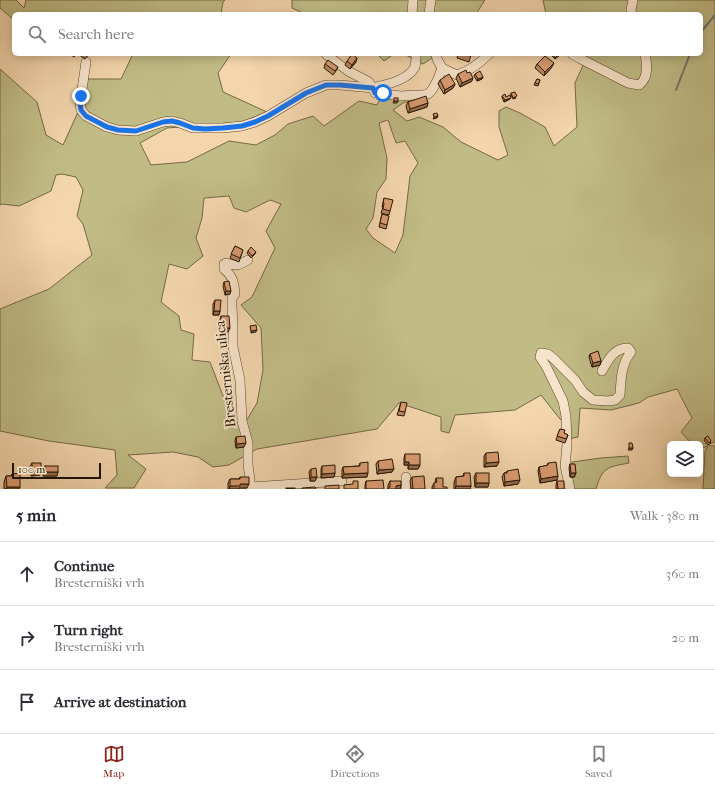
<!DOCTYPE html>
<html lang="en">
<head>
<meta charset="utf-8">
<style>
  body { margin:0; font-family:"IM FELL French Canon",serif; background:#f7f7f7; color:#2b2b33 }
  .controls { position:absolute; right:12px; bottom:12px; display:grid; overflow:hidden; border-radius:6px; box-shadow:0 2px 10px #0003 }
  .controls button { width:36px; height:36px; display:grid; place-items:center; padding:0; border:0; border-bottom:1px solid #e1e1e2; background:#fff; color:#2b2b33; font:20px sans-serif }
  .scale { position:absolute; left:12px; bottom:10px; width:89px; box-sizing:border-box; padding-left:4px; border:2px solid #261505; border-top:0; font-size:11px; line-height:14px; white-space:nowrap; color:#261505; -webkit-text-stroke:3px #f8e4ca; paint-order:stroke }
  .stop { position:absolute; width:12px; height:12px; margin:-9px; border:3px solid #1a73e8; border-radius:50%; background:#fff }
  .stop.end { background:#1a73e8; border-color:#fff; box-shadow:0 1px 4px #0008 }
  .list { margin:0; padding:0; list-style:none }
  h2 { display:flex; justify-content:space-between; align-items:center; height:52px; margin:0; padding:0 16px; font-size:17px }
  h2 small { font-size:13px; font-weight:400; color:#7c7c81 }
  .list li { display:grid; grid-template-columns:26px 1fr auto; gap:12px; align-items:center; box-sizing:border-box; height:64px; padding:0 16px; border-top:1px solid #e1e1e2 }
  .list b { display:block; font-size:15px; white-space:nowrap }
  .list p { margin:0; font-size:13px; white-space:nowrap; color:#7c7c81 }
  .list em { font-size:13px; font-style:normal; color:#7c7c81 }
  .icon { flex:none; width:22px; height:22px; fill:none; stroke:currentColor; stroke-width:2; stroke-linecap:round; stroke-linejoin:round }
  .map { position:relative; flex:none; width:715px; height:489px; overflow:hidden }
  .search { position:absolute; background:#fff; box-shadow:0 2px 10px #0003; left:12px; right:12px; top:12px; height:44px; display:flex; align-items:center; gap:10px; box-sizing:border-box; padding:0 14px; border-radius:6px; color:#7c7c81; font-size:15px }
  .sheet { height:244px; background:#fff }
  nav { display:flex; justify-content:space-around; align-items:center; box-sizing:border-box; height:56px; border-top:1px solid #e1e1e2; background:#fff; font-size:11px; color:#7c7c81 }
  nav a { display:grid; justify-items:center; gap:2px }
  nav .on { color:#8f2418 }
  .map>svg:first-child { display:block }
  .green { fill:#c1bc86; stroke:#746846; fill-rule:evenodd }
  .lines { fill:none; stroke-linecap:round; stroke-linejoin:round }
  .stream { stroke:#70766f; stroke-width:2 }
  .minor-casing { stroke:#5a452f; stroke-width:10 }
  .minor { stroke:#f8e4ca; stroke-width:9 }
  .wall { fill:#bb8762; stroke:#261505 }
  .shaded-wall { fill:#996e50; stroke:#261505 }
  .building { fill:#da9d72; stroke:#261505 }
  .route { stroke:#1a73e8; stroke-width:5 }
  .labels { text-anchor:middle; stroke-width:3.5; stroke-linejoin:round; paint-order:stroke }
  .street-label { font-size:14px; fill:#261505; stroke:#f8e4ca }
</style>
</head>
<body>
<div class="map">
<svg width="715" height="489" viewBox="0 0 715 489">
  <rect width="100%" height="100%" fill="#f4d6ad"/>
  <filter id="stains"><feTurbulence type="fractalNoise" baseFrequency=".005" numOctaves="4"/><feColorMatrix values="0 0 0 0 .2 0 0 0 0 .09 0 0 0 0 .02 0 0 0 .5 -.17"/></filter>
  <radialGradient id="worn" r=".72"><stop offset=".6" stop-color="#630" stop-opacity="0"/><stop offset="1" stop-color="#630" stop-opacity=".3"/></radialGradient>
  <g class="green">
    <polygon points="0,0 16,0 24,8 26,0 225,0 223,2 221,14 14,14 14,20 0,8"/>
    <polygon points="292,0 485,0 476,14 305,14 292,8"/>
    <path d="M543,0H715V442L711,443L705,440C708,445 709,446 715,446V489H703L705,451L708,446L700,449V444H692L681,432L692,418L677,389L648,397L639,403L611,410L580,408L578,437L569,439V426L560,419L541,395L515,410L455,415L449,433L441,431V417L399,403L377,429L257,449L229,465L213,467L198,457L173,452L128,455L146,469L134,488H105L117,475L115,450L49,441L0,431V309L49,289L92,255L83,224L77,216L83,190L76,177L62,174L56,175L51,191L19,206L2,204L0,205V69L37,102L46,135L63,145L78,112L79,79H121L133,54H231L218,73L223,92L267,112L242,122L167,128L140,143L151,165L187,162L229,141L256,145L275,135L288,124L313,116L324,126L359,101L377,105L383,93L421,98L403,103L393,110L407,121L419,117L443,127L461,142L498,160L508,155L499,127V111L506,107L520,113L545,127L554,146L577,127L575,83L586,59L581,54H701V14H546ZM388,120L396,143L405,141L418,163L410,176L403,235L395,253L373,238L366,229L373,218L377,192L386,179L387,158L379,123ZM229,196L234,208L246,212L270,200L281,204L266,231L275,248L252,297L241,305L261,328L263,370L257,403L245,423L233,422L210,362L192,360L194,334L181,330L179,316L161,302L169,264L187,269L203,256L196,238L202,218L204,198Z"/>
    <polygon points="377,54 394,54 384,61"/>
    <polygon points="404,54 438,54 423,64"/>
    <path d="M628,456L629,463C608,467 602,467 596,489H572L569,478L575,477L574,467H571L572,462L601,458Z"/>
  </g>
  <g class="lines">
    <g class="stream">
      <polyline points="701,32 715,15"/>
      <polyline points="676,90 690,54"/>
    </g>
    <g class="minor-casing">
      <g id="minor">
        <polyline points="412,14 413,0"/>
        <polyline points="429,14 431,0"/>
        <polyline points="632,14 631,10 633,0"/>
        <path d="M326,54L328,56L348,71L369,82L373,88C387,84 407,81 415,67C416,63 416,58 416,54"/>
        <polyline points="436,54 437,59 442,68"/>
        <path d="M572,54L579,58L628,83L639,85C649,78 647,64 645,54"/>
        <path d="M86,62L80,103L81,110L86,116L107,127L118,130L136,131L163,122L172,121L180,123L193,128H223L242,126L255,122L268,116L306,93L326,85H340L373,88L375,93H377L401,96L416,95H423L428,94L432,90L437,81L442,68L457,75C469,71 480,63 489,54"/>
        <path d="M248,260C239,265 236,267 226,263L224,264V269C233,276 234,283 235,294L232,298V307L233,324V347L240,380L242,421L248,443V464L251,489"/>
        <polyline points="406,477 406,489"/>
        <polyline points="251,487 342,481"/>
        <path d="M570,489L565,466L567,445L566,416L563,401L546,366L540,357L541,353L548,354L554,359L575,380L583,392L593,400L608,401L615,400L620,395C621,380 621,364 631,352L628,348C614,348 608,360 602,371"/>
      </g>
    </g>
    <use href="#minor" class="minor"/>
  </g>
  <g class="wall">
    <polygon points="70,54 76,54 74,57"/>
    <polygon points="78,54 89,54 85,59"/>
    <polygon points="458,54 475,54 474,56 471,55 469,62 457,58"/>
    <polygon points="552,54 559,54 559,56 555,59 552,56"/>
    <polygon points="347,61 356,62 350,69 345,65"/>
    <polygon points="325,64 338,67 336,71 333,75 324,68"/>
    <polygon points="537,64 552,67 544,76 535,68"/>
    <polygon points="458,74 472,81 460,87 456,78"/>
    <polygon points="475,74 483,77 482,79 477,81 474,76"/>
    <polygon points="537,79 540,80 538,86 534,85"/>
    <polygon points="440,80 455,84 453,88 444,94 438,84"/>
    <polygon points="511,93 516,98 513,99 511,95"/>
    <polygon points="502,96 506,97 510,99 504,102 502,97"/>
    <polygon points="408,102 428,103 427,107 408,113 406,106"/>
    <polygon points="384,198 390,211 389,215 381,213 383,207 382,207"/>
    <polygon points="382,214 387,225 386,229 379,227"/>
    <polygon points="235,246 243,250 239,262 230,258"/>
    <polygon points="248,251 256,252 255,254 251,258 247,253"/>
    <polygon points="224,282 230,294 225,295 223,286"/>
    <polygon points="215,300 220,311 219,315 213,315 213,304"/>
    <polygon points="221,316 228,332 220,332 220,320"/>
    <polygon points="590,354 601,361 600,365 592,367 589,357"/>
    <polygon points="401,402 405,412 404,416 397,415"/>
    <polygon points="560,429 564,433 568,435 565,443 556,440"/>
    <polygon points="236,437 244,447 236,448 235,441"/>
    <polygon points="705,438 711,443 708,445 704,440"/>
    <polygon points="486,453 497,466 484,467 484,456"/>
    <polygon points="405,454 420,465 418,469 408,469 408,465 404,465 404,458"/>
    <polygon points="378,461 392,472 377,474 376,464"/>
    <polygon points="32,463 40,475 31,476 30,467"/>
    <polygon points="360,463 367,477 342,478 342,470 343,467 359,466"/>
    <polygon points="548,463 557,480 540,483 538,471 539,467 547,466"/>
    <polygon points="570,464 576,473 574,477 570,477 569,468"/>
    <polygon points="45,466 57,476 43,476 43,469"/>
    <polygon points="322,466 335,473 334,477 321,478 321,469"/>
    <polygon points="311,469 317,477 315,481 310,481 309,472"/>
    <polygon points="507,471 518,484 504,486 502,477 504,473 506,473"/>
    <polygon points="464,473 471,486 470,489 454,489 454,482 456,477 463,476"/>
    <polygon points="476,473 488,487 475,487 474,477"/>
    <polygon points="12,474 20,487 19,489 4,489 4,482 6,476 11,476"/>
    <polygon points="240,477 247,488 239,488 239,489 228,489 228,483 230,479 239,479"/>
    <polygon points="412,477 425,489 411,489 410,481"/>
    <polygon points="436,478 443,487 447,489 432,489 432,487 434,483 435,483"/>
    <polygon points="366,481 384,489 365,489 365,485"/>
    <polygon points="390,481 401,485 400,489 387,489 388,488 388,485"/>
    <polygon points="557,481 564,489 556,489 556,485"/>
  </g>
  <g class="shaded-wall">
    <polygon points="357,58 356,62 350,69 352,65"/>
    <polygon points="554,63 552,67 544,76 545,72"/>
    <polygon points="483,77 482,79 477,81 478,79"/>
    <polygon points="473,78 472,81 460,87 462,83"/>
    <polygon points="455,84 453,88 444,94 445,90"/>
    <polygon points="511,98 510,99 504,102 505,100"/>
    <polygon points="394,101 398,101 397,103 393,103"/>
    <polygon points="428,103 427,107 408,113 410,109"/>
    <polygon points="438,116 437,118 433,119 434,117"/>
    <polygon points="226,291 231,291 230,294 225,295"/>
    <polygon points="214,311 220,311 219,315 213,315"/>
    <polygon points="221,328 230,328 228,332 220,332"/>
    <polygon points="257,330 256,332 251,333 251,331"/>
    <polygon points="601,361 600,365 592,367 593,363"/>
    <polygon points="246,443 244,447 236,448 237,444"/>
    <polygon points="629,448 633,448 632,450 628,450"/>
    <polygon points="405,462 409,462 408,465 404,465"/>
    <polygon points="499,462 497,466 484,467 486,463"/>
    <polygon points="409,465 420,465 418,469 408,469"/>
    <polygon points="394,469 392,472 377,474 379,470"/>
    <polygon points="32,472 41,472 40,475 31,476"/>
    <polygon points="45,472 58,472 57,476 43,476"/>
    <polygon points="335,473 334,477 321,478 322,474"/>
    <polygon points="368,473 367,477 342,478 344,474"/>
    <polygon points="571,473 576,473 574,477 570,477"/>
    <polygon points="558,476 557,480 540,483 541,479"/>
    <polygon points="311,477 317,477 315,481 310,481"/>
    <polygon points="520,480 518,484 504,486 505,482"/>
    <polygon points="476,483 489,483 488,487 475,487"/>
    <polygon points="240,484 249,484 247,488 239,488 239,489 229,489 230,486"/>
    <polygon points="401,485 400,489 394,489 396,486"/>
    <polygon points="456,486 471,486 470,489 455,489"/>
    <polygon points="7,487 20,487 19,489 6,489"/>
  </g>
  <g class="building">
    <polygon points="352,54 357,58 352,65 347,61"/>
    <polygon points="463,54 471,54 471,56"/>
    <polygon points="553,54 559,54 555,58"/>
    <polygon points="545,56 554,63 545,72 537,64"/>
    <polygon points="328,60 338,67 335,71 325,64"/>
    <polygon points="466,70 467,73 470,72 473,78 462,83 458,74"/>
    <polygon points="480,71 483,77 478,79 475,74"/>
    <polygon points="449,74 455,84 445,90 440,80"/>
    <polygon points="537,79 540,80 538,84 535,83"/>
    <polygon points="515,92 517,96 513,98 511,93"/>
    <polygon points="505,94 506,97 510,95 511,98 505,100 502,96"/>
    <polygon points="426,96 428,103 410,109 408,102"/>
    <rect x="394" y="98" width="4" height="3"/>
    <polygon points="437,113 438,116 434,117 433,114"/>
    <polygon points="384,198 393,200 390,211 383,209 384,203 383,203"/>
    <polygon points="382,214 389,216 387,225 380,223"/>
    <polygon points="235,246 243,250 240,258 231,254"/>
    <polygon points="251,247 256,252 252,256 248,251"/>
    <polygon points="229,281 231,291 226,291 224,282"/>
    <polygon points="215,300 221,300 220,311 214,311"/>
    <polygon points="221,316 229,316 230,328 221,328"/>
    <polygon points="256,325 257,330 251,331 250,326"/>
    <polygon points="598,351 601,361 593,363 590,354"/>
    <polygon points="401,402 407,403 405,412 399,411"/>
    <polygon points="560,429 565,430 564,433 568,435 566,439 557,436"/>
    <polygon points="245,436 246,443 237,444 236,437"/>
    <polygon points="708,436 711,441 709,443 705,438"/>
    <polygon points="629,443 632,443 633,448 629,448"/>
    <polygon points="498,452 499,462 486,463 486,453"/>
    <polygon points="405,454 420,454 420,465 409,465 409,462 405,462"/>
    <polygon points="392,459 394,469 379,470 378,461"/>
    <polygon points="368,462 368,473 344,474 343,467 360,466 360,463"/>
    <polygon points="556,462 558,476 541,479 539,467 548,465 548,463"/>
    <rect x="32" y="463" width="9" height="9"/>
    <polygon points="570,464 575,464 576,473 571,473"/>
    <polygon points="335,465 335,473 322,474 322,466"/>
    <rect x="45" y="466" width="13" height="6"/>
    <polygon points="316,468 317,477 311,477 311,469"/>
    <polygon points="518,469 520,480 505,482 504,473 507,473 507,471"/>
    <polygon points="20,473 20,487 7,487 6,476 12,476 12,474"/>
    <polygon points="464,473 470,473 471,486 456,486 456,477 464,476"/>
    <rect x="476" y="473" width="13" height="10"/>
    <polygon points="424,476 425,489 413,489 412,477"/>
    <polygon points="240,477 249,477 249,484 240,484 240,486 230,486 230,479 240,479"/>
    <polygon points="436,478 443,478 443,487 447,487 447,489 434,489 434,483 437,482"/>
    <polygon points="383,480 384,489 366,489 366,481"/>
    <polygon points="353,481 358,481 358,489 344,489 344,485 353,484"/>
    <polygon points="390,481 401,481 401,485 396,486 396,489 388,489 388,488 390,487"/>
    <polygon points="557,481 564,481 564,489 558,489"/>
    <polygon points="339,485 339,489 325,489 325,486"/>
    <polygon points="315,487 316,489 302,489 302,488"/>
    <rect x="286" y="488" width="9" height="1"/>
  </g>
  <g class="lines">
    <polyline class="route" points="81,96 80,103 81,110 86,116 107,127 118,130 136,131 163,122 172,121 180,123 193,128 205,129 223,128 242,126 255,122 268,116 306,93 326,85 340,85 373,88 375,93 383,93"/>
  </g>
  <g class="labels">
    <g class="street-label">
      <text transform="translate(225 374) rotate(-96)" y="5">Bresterniška ulica</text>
    </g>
  </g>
  <rect width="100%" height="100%" filter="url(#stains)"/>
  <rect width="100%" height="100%" fill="url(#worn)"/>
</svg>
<div class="controls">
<button><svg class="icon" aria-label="layers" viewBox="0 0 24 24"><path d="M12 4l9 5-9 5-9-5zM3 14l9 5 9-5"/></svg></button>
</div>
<div class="scale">100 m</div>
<div class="stop" style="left:383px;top:93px"></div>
<div class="stop end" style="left:81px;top:96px"></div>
<div class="search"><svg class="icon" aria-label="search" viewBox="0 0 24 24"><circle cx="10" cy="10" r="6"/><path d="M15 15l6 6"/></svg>Search here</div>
</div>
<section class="sheet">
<h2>5 min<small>Walk · 380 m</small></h2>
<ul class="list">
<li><svg class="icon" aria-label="ahead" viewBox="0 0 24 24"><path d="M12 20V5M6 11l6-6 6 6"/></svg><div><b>Continue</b><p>Bresterniški vrh</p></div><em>360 m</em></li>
<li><svg class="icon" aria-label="right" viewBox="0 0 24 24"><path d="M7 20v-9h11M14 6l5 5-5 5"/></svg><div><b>Turn right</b><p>Bresterniški vrh</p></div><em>20 m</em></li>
<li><svg class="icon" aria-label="arrive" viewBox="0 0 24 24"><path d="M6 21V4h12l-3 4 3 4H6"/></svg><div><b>Arrive at destination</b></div></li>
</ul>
</section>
<nav>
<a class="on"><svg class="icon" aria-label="map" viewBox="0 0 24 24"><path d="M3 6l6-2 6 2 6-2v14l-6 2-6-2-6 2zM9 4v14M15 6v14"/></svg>Map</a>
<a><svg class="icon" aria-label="directions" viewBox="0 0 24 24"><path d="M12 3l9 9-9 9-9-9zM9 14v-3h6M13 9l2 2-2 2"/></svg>Directions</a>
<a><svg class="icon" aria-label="saved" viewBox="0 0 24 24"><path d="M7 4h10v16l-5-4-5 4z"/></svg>Saved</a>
</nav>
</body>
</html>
